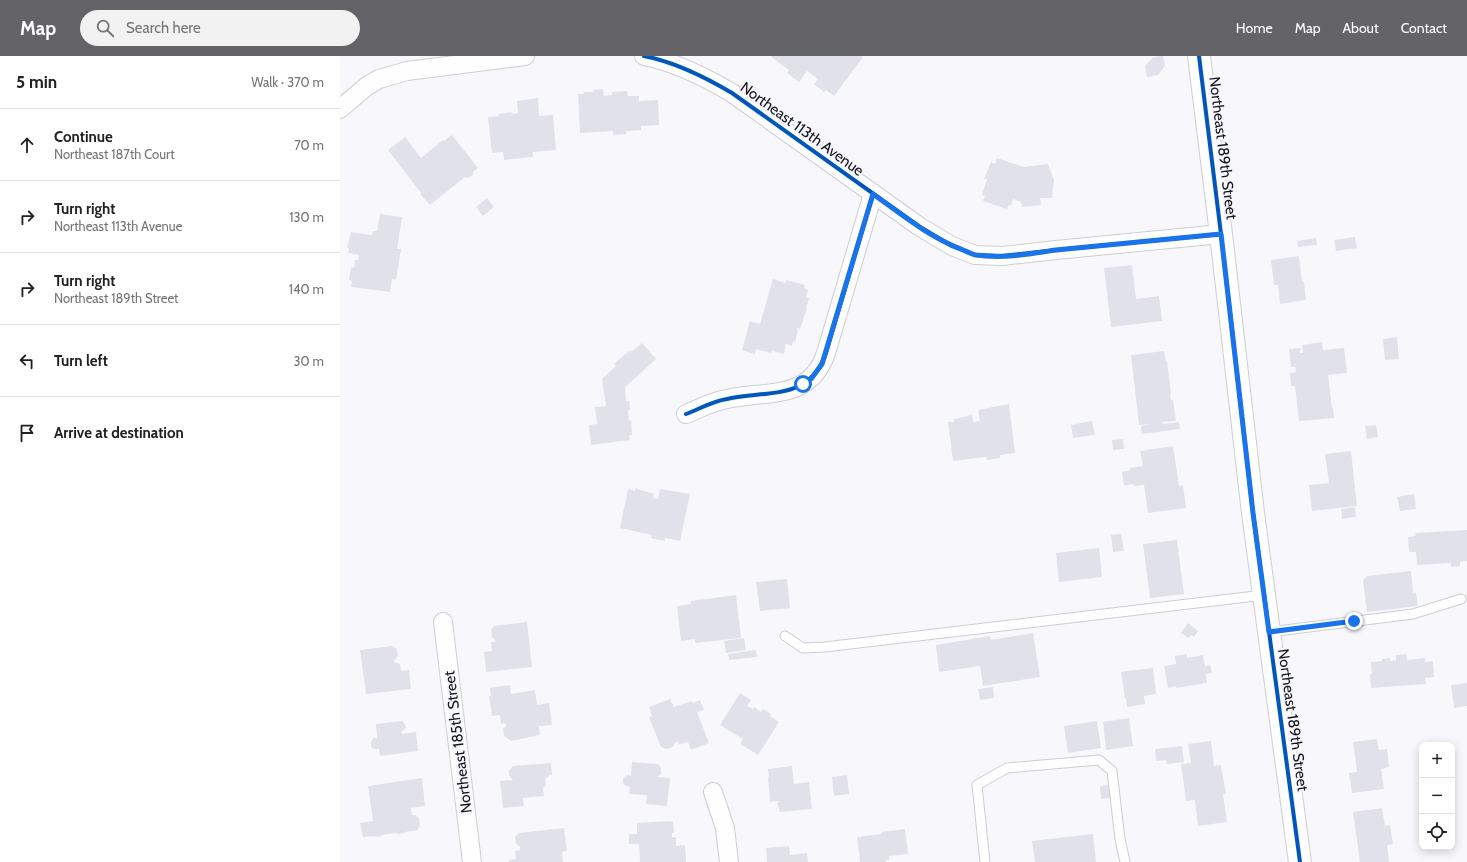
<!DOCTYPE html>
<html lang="en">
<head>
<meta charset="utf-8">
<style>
  body { margin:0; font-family:Cabin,sans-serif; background:#f2f2f2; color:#202124 }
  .controls { position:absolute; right:12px; bottom:12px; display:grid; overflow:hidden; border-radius:8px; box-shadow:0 2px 10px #0003 }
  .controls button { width:36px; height:36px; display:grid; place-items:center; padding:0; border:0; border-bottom:1px solid #e0e0e0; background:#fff; color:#202124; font:20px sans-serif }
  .stop { position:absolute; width:12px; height:12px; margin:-9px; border:3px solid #1a73e8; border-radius:50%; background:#fff }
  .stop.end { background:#1a73e8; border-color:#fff; box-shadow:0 1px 4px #0008 }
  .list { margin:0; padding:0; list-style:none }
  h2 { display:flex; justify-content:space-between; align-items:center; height:52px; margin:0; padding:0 16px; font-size:17px }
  h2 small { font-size:13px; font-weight:400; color:#757577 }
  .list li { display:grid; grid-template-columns:26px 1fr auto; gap:12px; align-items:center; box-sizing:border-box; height:72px; padding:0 16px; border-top:1px solid #e0e0e0 }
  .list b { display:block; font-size:15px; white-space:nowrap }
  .list p { margin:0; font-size:13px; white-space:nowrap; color:#757577 }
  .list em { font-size:13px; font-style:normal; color:#757577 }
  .icon { flex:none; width:22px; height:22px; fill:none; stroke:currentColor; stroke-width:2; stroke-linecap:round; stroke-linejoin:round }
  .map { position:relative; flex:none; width:1127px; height:806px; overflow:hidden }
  header { display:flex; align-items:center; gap:24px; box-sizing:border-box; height:56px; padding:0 20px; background:#646468; color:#fff }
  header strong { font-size:19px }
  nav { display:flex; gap:22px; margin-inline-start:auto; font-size:14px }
  .search { width:280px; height:36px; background:#f2f2f2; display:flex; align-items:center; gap:10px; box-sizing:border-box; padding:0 14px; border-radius:22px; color:#757577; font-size:15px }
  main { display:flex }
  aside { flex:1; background:#fff }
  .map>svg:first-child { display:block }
  .building { fill:#e1e1ea }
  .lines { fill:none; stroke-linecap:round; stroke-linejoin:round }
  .lane-casing { stroke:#cdced1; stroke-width:11 }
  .street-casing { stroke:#cdced1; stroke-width:20 }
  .secondary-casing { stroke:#cdced1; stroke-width:24 }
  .lane { stroke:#fefeff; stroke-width:9 }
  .street { stroke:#fefeff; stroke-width:18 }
  .secondary { stroke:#fefeff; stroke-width:22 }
  .cycleway-casing { stroke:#f6f7fe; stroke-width:6 }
  .cycleway { stroke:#0057b8; stroke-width:4 }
  .route { stroke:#1a73e8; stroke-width:5 }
  .labels { text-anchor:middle; stroke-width:4; stroke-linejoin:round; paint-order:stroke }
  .street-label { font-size:15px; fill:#151518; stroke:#f6f7fe }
</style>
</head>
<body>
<header>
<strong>Map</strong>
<div class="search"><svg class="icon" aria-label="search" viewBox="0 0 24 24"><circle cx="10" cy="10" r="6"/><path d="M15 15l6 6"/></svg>Search here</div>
<nav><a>Home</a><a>Map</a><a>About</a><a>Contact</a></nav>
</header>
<main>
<aside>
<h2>5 min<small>Walk · 370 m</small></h2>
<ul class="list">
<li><svg class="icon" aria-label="ahead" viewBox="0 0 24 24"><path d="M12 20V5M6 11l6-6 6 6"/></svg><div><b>Continue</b><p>Northeast 187th Court</p></div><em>70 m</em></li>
<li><svg class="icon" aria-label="right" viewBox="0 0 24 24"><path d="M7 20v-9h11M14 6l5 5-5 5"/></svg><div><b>Turn right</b><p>Northeast 113th Avenue</p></div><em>130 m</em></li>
<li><svg class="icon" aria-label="right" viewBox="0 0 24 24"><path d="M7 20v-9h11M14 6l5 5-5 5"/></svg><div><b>Turn right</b><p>Northeast 189th Street</p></div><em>140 m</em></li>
<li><svg class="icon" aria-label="left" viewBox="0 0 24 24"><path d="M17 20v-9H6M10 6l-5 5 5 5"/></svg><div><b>Turn left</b></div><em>30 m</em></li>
<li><svg class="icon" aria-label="arrive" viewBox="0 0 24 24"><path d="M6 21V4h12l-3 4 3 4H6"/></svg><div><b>Arrive at destination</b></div></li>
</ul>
</aside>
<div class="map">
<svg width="1127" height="806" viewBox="0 0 1127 806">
  <rect width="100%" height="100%" fill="#f8f8fc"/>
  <g class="building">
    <polygon points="432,0 521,0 523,1 494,40 486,34 484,36 474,28 478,23 467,15 459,26 447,17 449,14 431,1"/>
    <polygon points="820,0 823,0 825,10 818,19 807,21 805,10 812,2"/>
    <polygon points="263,33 264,40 272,39 272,36 287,35 288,40 299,40 299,45 318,44 319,69 301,70 301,74 286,75 286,78 273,79 273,75 240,77 238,38 244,38 244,36 254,36 254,34"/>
    <polygon points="198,42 199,60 213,59 216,94 193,96 193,101 164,104 163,96 152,97 148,61 159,60 159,58 171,56 172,58 178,57 177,45"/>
    <polygon points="112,79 138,112 133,116 133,119 128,122 125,121 90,149 80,138 81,137 48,94 65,81 81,102 103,84 104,85"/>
    <polygon points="657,102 684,111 708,108 714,124 712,142 700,142 701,149 682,151 681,146 673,143 671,150 668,149 667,153 643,145 645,140 642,139 647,123 644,123 651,106 655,108"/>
    <polygon points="147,142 154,151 143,160 136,151"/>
    <polygon points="40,158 62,161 57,193 61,193 56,224 52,223 50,236 11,231 12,225 9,224 11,211 14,212 15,204 18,204 19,199 8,197 9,192 7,192 11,176 32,179 33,175 37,175"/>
    <polygon points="1015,181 1017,192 996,195 994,184"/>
    <polygon points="976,182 977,189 958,191 957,185"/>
    <polygon points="959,200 962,226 964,226 966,244 940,248 938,229 934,229 931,204"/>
    <polygon points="792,209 796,243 819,240 822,265 771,271 764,212"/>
    <polygon points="433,223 446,227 446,224 465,229 464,232 468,234 466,241 469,242 466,252 467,252 460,273 457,272 457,273 458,274 455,286 453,285 452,290 446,288 444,298 432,295 431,297 416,293 415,298 402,294 410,265 420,268"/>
    <polygon points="1057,281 1059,303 1045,304 1043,283"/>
    <polygon points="982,286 983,294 1004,292 1007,317 988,319 992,352 993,352 994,362 959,365 955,330 951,330 950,317 956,316 955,311 951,311 949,293 960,292 960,297 963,297 962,289"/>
    <polygon points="302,287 316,303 285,331 286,345 289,345 290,353 288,354 289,365 291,364 292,379 289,379 290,384 251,389 249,369 257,368 255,351 266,350 262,323 276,310 274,308 289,295 291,296"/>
    <polygon points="824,295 826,306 827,305 831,338 830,338 831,344 833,344 836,365 822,366 823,368 839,366 840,373 802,378 801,370 809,368 799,369 791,299"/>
    <polygon points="669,348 675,397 660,399 660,402 647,404 646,401 613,405 608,366 614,366 614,363 632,359 633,366 640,365 638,354"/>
    <polygon points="752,365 755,379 733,382 731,369"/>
    <polygon points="1036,369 1038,381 1027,383 1025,370"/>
    <polygon points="783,383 784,393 773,394 772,384"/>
    <polygon points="833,390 839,430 843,429 846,452 808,457 804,429 793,430 793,428 784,430 782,416 790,414 790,412 803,410 800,395"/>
    <polygon points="1011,395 1017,450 972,455 969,429 989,427 985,398"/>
    <polygon points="295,432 314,438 313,442 318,443 320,433 350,438 340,485 325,482 325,485 311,482 312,479 280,472 288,433 295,435"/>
    <polygon points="1074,438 1076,453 1060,455 1057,441"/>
    <polygon points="1015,451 1016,461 1002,463 1001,453"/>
    <polygon points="1127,474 1127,505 1120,506 1120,510 1111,511 1111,507 1077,509 1076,496 1069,496 1068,481 1076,480 1075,477"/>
    <polygon points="781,478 784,495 773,496 771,479"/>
    <polygon points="837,484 844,538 810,542 803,488"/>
    <polygon points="759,492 762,521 719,526 716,497"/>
    <polygon points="1071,515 1073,537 1076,536 1078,550 1027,556 1023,525 1025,522 1027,520"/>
    <polygon points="447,523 450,552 420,555 416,526"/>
    <polygon points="396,539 401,582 355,587 355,583 341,585 337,550 351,548 351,545"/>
    <polygon points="187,566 192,611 146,616 144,596 152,595 151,586 156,586 155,584 152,581 151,574 154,570"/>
    <polygon points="848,567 858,575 854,581 851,579 849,582 841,577"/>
    <polygon points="693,577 700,621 643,630 640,610 599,616 596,589 650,580 651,584"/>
    <polygon points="404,582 406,594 386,597 384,585"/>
    <polygon points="52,590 57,593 58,600 54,604 55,607 58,607 58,608 60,608 61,615 69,614 71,633 26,638 20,594"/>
    <polygon points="416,594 417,601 389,604 388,598"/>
    <polygon points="847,598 847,602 863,599 865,610 870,609 872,617 866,618 867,627 836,632 836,630 828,632 824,610 836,608 835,600"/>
    <polygon points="1066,598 1067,604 1085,602 1085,606 1093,605 1094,621 1085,622 1086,628 1031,632 1030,618 1032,618 1031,606 1042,605 1042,603 1050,602 1050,605 1056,604 1056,599"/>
    <polygon points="813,612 816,638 804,640 805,648 787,651 786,642 785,643 781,616"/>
    <polygon points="1127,627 1127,650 1114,652 1111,629"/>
    <polygon points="170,629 171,638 195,634 197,649 209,647 212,669 199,670 200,679 171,685 164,680 163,673 166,670 166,667 161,668 160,659 152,660 149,640 151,640 150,632"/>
    <polygon points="653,631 654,642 640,644 638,633"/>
    <polygon points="400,637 411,644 407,650 413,653 414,651 421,656 423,653 431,658 430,660 439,666 418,699 400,688 403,683 380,669"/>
    <polygon points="330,643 334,651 352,645 353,647 360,644 364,654 357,656 369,687 351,694 348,686 339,689 338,685 335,687 333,691 327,693 321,691 309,661 312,660 309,651"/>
    <polygon points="789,662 793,690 766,694 763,666"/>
    <polygon points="62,665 65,668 66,672 61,676 62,678 76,676 78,695 40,700 39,693 35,693 31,691 31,686 33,682 37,682 36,668"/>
    <polygon points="757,665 761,692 728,697 724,670"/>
    <polygon points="1037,683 1039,694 1047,693 1049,711 1041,713 1044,733 1012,737 1009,717 1017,716 1013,686"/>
    <polygon points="871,685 874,710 881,709 886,738 883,738 887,766 858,770 855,744 846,745 841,708 851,707 848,688"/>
    <polygon points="842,690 844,706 827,708 826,704 816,705 815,693"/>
    <polygon points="292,706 318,708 321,712 321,718 317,721 330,722 327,750 306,748 307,739 289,738 290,731 286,730 283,727 283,722 287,719 291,720"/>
    <polygon points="211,707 212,719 210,719 205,723 206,729 203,732 204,740 183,742 184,750 163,752 160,725 173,724 169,720 169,715 173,710"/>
    <polygon points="452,710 454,728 469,726 472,753 440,756 437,747 439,745 430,746 428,721 429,721 428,713"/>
    <polygon points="507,719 509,738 494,740 492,721"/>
    <polygon points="82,722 85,750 71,752 72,759 76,759 77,761 79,762 80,770 78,772 78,774 65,776 65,777 57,778 57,777 46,778 38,781 34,780 23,781 20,767 33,765 28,730"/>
    <polygon points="769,729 771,742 761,743 760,730"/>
    <polygon points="1042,752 1045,770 1050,769 1053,788 1047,789 1049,806 1020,806 1013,756"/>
    <polygon points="331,765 331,766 333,766 334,777 332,777 332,781 336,781 336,790 345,789 346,806 300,806 299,788 289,788 289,778 297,778 297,767"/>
    <polygon points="224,772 227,795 222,796 223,806 169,806 169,804 176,803 175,795 180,794 180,791 176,788 175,781 179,777"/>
    <polygon points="565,773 568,798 549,800 549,804 546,804 546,806 520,806 517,781 542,778 542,776"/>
    <polygon points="753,778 756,806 695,806 692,785"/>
    <polygon points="449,790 450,799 467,797 468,806 427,806 426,792"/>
  </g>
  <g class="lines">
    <g class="lane-casing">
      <g id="lane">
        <polyline points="929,576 1073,558 1121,543"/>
        <polyline points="445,580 463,592 485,591 924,539"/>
        <polyline points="645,806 637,729 667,712 759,704 772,715 780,783 785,806"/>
      </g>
    </g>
    <g class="street-casing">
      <g id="street">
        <path d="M304,0C335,6 365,21 392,37L580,171L612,190L635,199L662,200L716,194L881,178"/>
        <polyline points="0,53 27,30 39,23 67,15 185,0"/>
        <path d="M346,358C359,353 373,345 387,343C428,334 470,345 486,297L533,138"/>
        <polyline points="103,566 132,806"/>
        <polyline points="373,736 385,772 389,806"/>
      </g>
    </g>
    <g class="secondary-casing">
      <polyline id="secondary" points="859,0 881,178 913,457 960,806"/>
    </g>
    <use href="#lane" class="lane"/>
    <use href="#street" class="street"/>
    <use href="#secondary" class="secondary"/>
    <g class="cycleway-casing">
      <g id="cycleway">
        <path d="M304,0C335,6 365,21 392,37L580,171L612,190L635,199L662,200L716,194L881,178"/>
        <polyline points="859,0 881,178 913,457 960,806"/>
        <path d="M346,358C359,353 373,345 387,343C428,334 470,345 486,297L533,138"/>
      </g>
    </g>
    <use href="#cycleway" class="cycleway"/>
  </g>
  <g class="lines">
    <path class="route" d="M463,328L471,323L482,308L533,138C561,158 589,181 621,193C626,195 631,198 636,199C662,203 690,198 716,194L881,178L913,457L929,576L1014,565"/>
  </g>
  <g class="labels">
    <g class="street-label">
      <text transform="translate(462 73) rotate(36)" y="5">Northeast 113th Avenue</text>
      <text transform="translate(883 92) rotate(83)" y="5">Northeast 189th Street</text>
      <text transform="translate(953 664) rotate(82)" y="5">Northeast 189th Street</text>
      <text transform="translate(118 686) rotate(-97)" y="5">Northeast 185th Street</text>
    </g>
  </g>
</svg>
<div class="controls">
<button>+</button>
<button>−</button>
<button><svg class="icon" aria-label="locate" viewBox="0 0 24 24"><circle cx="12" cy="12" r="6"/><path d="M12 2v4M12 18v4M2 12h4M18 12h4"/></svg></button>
</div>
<div class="stop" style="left:463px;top:328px"></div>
<div class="stop end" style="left:1014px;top:565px"></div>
</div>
</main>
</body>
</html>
